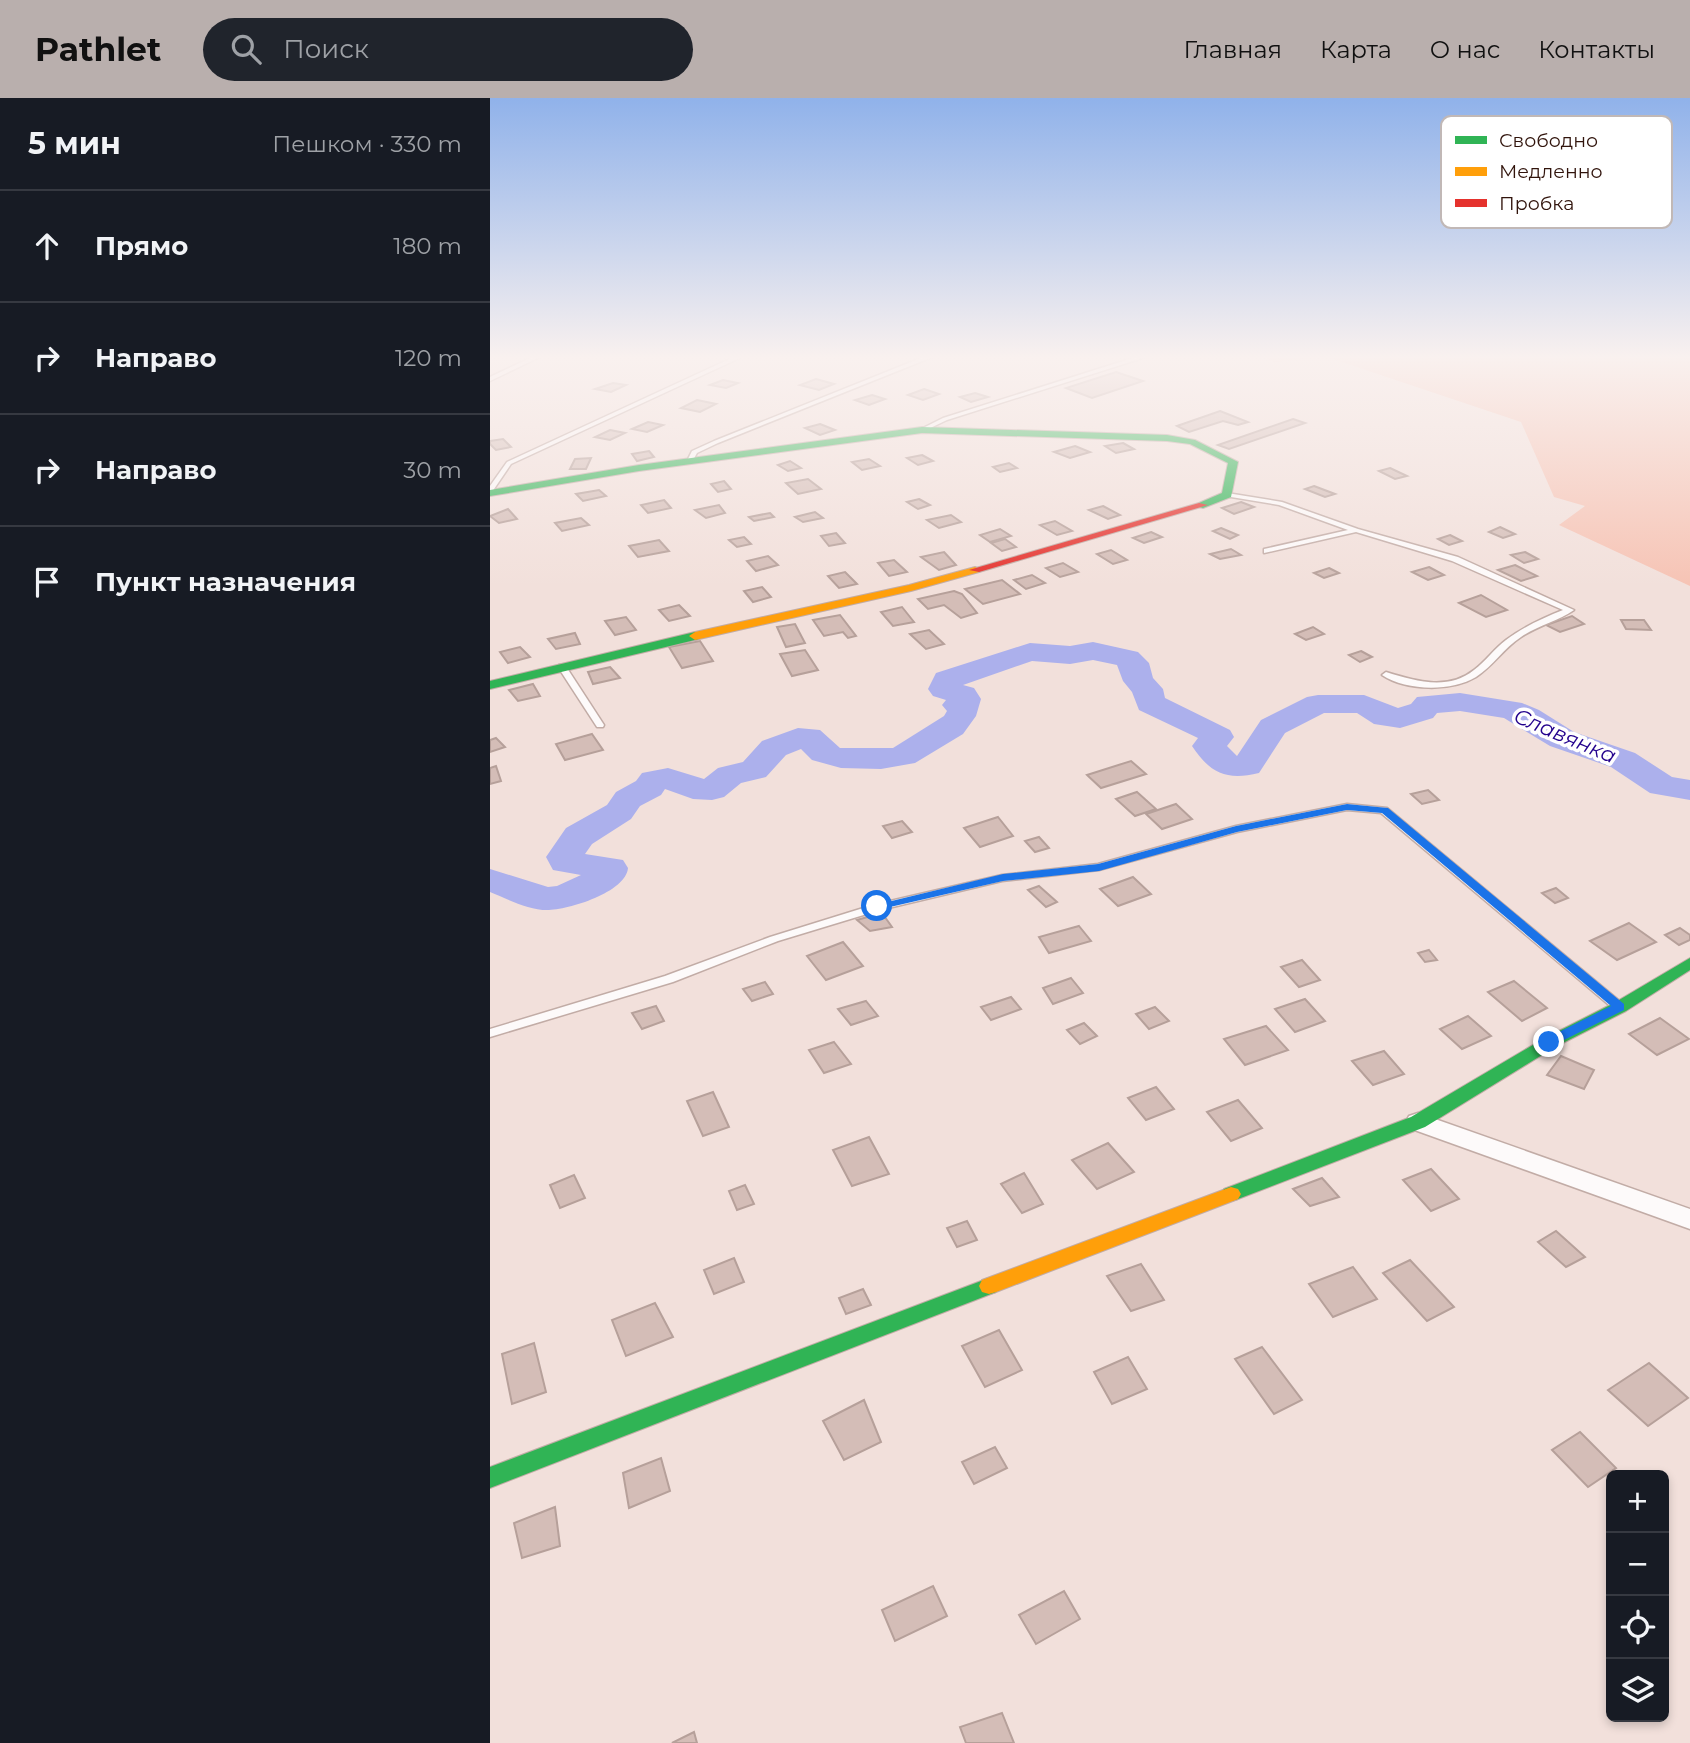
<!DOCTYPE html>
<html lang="ru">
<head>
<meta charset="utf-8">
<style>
  body { margin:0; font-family:Montserrat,sans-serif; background:#20242c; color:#f1f3f6 }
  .controls { position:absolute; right:21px; bottom:21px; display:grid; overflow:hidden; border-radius:10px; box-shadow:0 4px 10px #0003 }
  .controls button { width:63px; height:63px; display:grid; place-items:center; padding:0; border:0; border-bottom:2px solid #363941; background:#171b24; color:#f1f3f6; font:35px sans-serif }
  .stop { position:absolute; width:21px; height:21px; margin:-16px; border:5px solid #1a73e8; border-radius:50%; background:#fff }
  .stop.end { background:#1a73e8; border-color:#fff; box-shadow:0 2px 7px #0008 }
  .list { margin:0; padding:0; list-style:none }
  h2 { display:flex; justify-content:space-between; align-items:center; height:91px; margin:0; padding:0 28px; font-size:30px }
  h2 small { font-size:23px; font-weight:400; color:#9ea1a6 }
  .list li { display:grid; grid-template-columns:46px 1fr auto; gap:21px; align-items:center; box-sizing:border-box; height:112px; padding:0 28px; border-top:2px solid #363941 }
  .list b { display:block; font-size:26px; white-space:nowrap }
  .list em { font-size:23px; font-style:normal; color:#9ea1a6 }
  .icon { flex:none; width:38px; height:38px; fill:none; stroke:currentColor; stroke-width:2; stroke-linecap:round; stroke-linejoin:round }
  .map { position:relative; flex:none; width:1200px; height:1645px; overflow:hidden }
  header { display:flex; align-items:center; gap:42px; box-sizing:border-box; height:98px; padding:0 35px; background:#b9afad; color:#111 }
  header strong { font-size:33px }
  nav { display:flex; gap:38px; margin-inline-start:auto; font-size:24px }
  .search { width:490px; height:63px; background:#20242c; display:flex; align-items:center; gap:18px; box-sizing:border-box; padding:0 24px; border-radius:38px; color:#9ea1a6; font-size:26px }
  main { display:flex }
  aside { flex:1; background:#171b24 }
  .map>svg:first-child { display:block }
  .green { fill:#f6c3b4 }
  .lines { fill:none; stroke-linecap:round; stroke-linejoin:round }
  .river { fill:#acb0ec; fill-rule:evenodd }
  .building { fill:#d4bdb7; stroke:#b6a09a; stroke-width:2 }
  .lane-casing { stroke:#c2aca6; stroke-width:3 }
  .street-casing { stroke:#c2aca6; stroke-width:3 }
  .fast-casing { stroke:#c2aca6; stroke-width:2 }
  .slow-casing { stroke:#c2aca6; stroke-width:2 }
  .jam-casing { stroke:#c2aca6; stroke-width:2 }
  .lane { fill:#fdfafa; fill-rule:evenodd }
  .street { fill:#fdfafa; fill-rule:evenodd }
  .fast { fill:#30b455; fill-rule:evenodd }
  .slow { fill:#ff9f0a; fill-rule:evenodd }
  .jam { fill:#e5322d; fill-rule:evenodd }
  .route { fill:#1a73e8 }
  .labels { text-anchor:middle; stroke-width:7; stroke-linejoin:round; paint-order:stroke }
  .water-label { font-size:21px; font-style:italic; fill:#23028d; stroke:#fff }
  .key { fill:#fff; stroke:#c1b8b6; stroke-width:2 }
  .key-label { font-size:19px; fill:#31140c }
</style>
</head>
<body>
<header>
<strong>Pathlet</strong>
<div class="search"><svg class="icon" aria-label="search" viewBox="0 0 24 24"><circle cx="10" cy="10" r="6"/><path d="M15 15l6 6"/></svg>Поиск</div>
<nav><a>Главная</a><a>Карта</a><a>О нас</a><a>Контакты</a></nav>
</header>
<main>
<aside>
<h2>5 мин<small>Пешком · 330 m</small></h2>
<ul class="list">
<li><svg class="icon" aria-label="ahead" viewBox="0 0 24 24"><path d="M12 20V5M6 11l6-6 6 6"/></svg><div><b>Прямо</b></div><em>180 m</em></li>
<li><svg class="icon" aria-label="right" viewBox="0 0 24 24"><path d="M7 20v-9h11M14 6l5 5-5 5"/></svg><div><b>Направо</b></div><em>120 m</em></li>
<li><svg class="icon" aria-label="right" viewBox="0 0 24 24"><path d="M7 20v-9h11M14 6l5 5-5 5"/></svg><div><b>Направо</b></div><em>30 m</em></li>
<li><svg class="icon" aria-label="arrive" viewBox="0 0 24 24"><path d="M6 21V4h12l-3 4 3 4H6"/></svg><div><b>Пункт назначения</b></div></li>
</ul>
</aside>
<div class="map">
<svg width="1200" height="1645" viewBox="0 0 1200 1645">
  <rect width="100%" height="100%" fill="#f2e0db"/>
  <polygon class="green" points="772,258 1200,258 1200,488 1069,427 1095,408 1064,399 1031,324 837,259 784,264"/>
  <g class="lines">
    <path class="river" d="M603,544L648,554L659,565L663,580L673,591L675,600L740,632L744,639L737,648L747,658L771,622L817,599L828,597H874L908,610L921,606L927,599L970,595L1032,605L1049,612L1084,634L1145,655L1182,679L1200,682V702L1160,695L1121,669L1060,648L1014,620L970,613L947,615L943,620L910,630L884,626L867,615H834L795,635L769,675C736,683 720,675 702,648L708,640L649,612L642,594L633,583L627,567L603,562L580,566L542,563L473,587L484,590L491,601L486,618L473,636L425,665L391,671L351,670L322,662L311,651L296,657L276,679L251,685L234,699L222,702L203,701L175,691L171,697L150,708L141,721L102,746L95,756L133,762L138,770C136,794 79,812 57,812C39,812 17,801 0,794V771L58,789L67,788L91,777L63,772L56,759L76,730L117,707L126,694L146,683L152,675L178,670L214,681L228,670L253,664L272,643L308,630L330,632L350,650H403L454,618L457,613L452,607L456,602L443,598L438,591L446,575L540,545L580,548Z"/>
  </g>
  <g class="building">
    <polygon points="626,274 653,283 602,300 576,290"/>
    <polygon points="326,281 344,286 329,292 310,287"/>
    <polygon points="233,282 248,285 236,290 220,287"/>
    <polygon points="123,285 136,287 121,294 105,291"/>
    <polygon points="434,291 449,296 433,302 418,297"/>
    <polygon points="485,295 498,299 481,304 470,299"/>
    <polygon points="382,297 395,301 379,307 365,302"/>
    <polygon points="207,302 226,306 210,314 191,310"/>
    <polygon points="730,313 758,324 748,327 733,323 699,334 687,328"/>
    <polygon points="803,321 815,325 739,351 728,347"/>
    <polygon points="158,324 173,327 157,334 142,331"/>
    <polygon points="330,326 345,332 330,337 315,330"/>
    <polygon points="120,332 135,335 120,342 105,339"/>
    <polygon points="13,341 21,349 6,352 0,346 0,343"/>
    <polygon points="633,345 644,351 626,355 615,348"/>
    <polygon points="585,348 600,354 580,360 564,354"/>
    <polygon points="159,353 164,359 147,363 142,356"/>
    <polygon points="432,357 443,363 428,367 417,360"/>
    <polygon points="101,360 96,371 80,371 85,361"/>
    <polygon points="379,361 390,368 372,372 362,364"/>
    <polygon points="300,363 311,370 298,373 288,367"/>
    <polygon points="519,365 527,370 510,374 503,369"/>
    <polygon points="900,370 917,378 905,381 889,373"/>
    <polygon points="318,381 331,391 308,396 296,385"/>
    <polygon points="234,383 241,391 228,394 221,386"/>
    <polygon points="824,388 845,396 835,399 815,391"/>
    <polygon points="109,392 116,398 93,403 86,396"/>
    <polygon points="429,401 440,407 428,411 417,404"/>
    <polygon points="174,402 181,410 158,415 151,407"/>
    <polygon points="751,404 764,409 744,416 732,410"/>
    <polygon points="229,407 235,415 216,420 205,412"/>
    <polygon points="613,408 630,417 618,421 599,412"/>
    <polygon points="18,411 27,421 9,425 0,418"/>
    <polygon points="325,414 333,420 313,424 305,419"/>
    <polygon points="280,415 284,419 264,423 259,419"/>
    <polygon points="461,417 471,424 449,430 437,422"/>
    <polygon points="91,420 99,427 72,433 65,425"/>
    <polygon points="565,423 582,433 567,437 550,427"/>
    <polygon points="1010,429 1025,436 1013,440 999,434"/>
    <polygon points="731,430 748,437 740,441 723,433"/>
    <polygon points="510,431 521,438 500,444 490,437"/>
    <polygon points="661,434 672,439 654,445 643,440"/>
    <polygon points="346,435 355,445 339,448 331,438"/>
    <polygon points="960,437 972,443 959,447 948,441"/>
    <polygon points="254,439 261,446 247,449 239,442"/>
    <polygon points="515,441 526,449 512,453 501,445"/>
    <polygon points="169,442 179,453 148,459 139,448"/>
    <polygon points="741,451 751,457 730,461 720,456"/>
    <polygon points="621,452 637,462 623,466 607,456"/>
    <polygon points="454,454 466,467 449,472 431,459"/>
    <polygon points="1035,454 1048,461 1034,465 1021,457"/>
    <polygon points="278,458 288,467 266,473 257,463"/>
    <polygon points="404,462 417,474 399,478 388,465"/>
    <polygon points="573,465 588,474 570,479 556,470"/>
    <polygon points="1025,467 1047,478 1031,483 1008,472"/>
    <polygon points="939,469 954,477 938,482 922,474"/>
    <polygon points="839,470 849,475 834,480 824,475"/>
    <polygon points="355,474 367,486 349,490 338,478"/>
    <polygon points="542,477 555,485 536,491 524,482"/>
    <polygon points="512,482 530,496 493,506 475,491"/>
    <polygon points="272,489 281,499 263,504 254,493"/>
    <polygon points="464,493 472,496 487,515 471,520 454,507 438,511 428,501"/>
    <polygon points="991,497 1017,512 996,519 969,505"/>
    <polygon points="189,507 200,518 179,523 169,512"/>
    <polygon points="412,509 424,524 403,528 391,514"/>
    <polygon points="350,517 366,538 358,540 353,534 334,538 323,522"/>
    <polygon points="1082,518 1094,526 1070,534 1056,527"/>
    <polygon points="136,519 146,532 125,537 115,523"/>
    <polygon points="1131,522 1154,522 1161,532 1136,531"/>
    <polygon points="305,526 315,545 296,549 287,529"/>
    <polygon points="823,529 834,536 816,542 805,536"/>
    <polygon points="439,532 454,546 436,551 420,536"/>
    <polygon points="85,535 90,546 66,551 58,541"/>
    <polygon points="210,543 223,563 192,570 179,549"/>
    <polygon points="30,549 40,559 18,565 10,554"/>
    <polygon points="315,552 328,572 302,578 290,556"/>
    <polygon points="871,553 882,559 870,564 859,557"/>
    <polygon points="120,569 130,580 103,586 98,574"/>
    <polygon points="43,586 50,598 28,603 19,592"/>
    <polygon points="102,636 113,652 75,662 66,646"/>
    <polygon points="6,640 15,649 0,654 0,642"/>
    <polygon points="641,663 656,676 611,690 597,677"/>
    <polygon points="6,668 11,683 0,686 0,670"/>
    <polygon points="938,692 949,702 932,706 921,696"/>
    <polygon points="647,694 666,711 645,718 626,701"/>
    <polygon points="686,706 702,721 672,731 656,716"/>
    <polygon points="508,719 523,738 490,749 474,730"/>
    <polygon points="412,723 422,734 402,740 393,728"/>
    <polygon points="549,739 559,750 545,754 535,743"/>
    <polygon points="643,779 661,796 628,808 610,791"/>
    <polygon points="549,788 567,804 556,809 538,792"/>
    <polygon points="1066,790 1078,800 1065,805 1052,795"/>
    <polygon points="392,815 402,829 380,833 367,822"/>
    <polygon points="1139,825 1166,844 1127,862 1100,843"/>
    <polygon points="589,828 601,843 559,855 549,839"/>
    <polygon points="1190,830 1200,837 1200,842 1189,847 1175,837"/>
    <polygon points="353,844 373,868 336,882 317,858"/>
    <polygon points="939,852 947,862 935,864 928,855"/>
    <polygon points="812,862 830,882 809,889 791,869"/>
    <polygon points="581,880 593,895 563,906 553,890"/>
    <polygon points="1024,883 1057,910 1032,923 998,894"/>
    <polygon points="275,884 283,896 262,903 253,891"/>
    <polygon points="521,899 531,911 501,922 491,909"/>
    <polygon points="815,901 835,923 805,934 785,911"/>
    <polygon points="376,903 388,918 361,927 348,911"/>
    <polygon points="166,908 174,923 152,931 142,915"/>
    <polygon points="665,909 679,923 659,931 646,916"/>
    <polygon points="978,918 1001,938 972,951 950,931"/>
    <polygon points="1170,920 1199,941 1167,957 1139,936"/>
    <polygon points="594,925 607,938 590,946 577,932"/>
    <polygon points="776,928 798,952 755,967 734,941"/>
    <polygon points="344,944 361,966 334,975 319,952"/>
    <polygon points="894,953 914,976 883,987 862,963"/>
    <polygon points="1071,958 1104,972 1094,991 1057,977"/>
    <polygon points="666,989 684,1011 656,1022 638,1000"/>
    <polygon points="223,994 239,1029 213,1038 197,1003"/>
    <polygon points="748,1002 772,1030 741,1043 717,1014"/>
    <polygon points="379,1039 399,1076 362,1088 343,1052"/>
    <polygon points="618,1045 644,1074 607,1091 582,1062"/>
    <polygon points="941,1071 969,1101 941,1113 913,1082"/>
    <polygon points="534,1075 553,1106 532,1115 511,1086"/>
    <polygon points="84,1077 95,1100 70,1110 60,1087"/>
    <polygon points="832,1080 849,1099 820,1108 803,1091"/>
    <polygon points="255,1087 264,1106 247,1112 239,1093"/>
    <polygon points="477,1123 487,1142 467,1149 457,1130"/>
    <polygon points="1066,1133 1095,1159 1076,1169 1048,1144"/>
    <polygon points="244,1160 254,1184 224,1196 214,1172"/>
    <polygon points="920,1162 964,1209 937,1223 893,1175"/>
    <polygon points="651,1166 674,1202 641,1213 617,1178"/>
    <polygon points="863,1169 887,1201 843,1219 819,1186"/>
    <polygon points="373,1191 381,1207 356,1216 349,1200"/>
    <polygon points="165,1205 183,1239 136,1258 122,1222"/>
    <polygon points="509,1232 532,1272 495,1289 472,1248"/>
    <polygon points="44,1245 56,1294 22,1306 12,1256"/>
    <polygon points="772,1249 812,1302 784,1316 745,1261"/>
    <polygon points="638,1259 657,1291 622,1306 604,1274"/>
    <polygon points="1159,1265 1198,1300 1158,1328 1118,1292"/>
    <polygon points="374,1302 391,1344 354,1362 333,1323"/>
    <polygon points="1090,1334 1126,1370 1098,1389 1062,1352"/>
    <polygon points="505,1349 517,1370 484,1386 472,1364"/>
    <polygon points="171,1360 180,1393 139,1410 133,1375"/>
    <polygon points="65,1409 70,1448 32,1460 24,1425"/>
    <polygon points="443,1488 457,1518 405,1543 392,1512"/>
    <polygon points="574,1493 590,1521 546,1546 529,1517"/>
    <polygon points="512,1615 524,1645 476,1645 470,1629"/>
    <polygon points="204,1634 207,1645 182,1645"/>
  </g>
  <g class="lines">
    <g class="lane-casing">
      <g id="lane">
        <polygon points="44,258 52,258 0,283 0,279"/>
        <polygon points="246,258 254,258 21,366 2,394 0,395 0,388 17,364"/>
        <polygon points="436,258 445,258 228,345 207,355 202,364 197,363 202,353 224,343"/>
        <polygon points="649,258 659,258 457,322 434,333 429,332 453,320"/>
        <path d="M737,395L792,404L868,431L968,459L1084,512C1068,523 1047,528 1031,539C1014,550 1003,568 986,579C961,594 916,593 892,577L896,574C925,583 958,593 984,572C996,563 1004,551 1016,542C1033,529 1053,520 1073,512L962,463L866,434L774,455V451L858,432L789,407L735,398V396Z"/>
        <polygon points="69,567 75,567 114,627 113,629 107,629 68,569"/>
        <polygon points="857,706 897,710 1133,906 1135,909 1133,912 1125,912 891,715 857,712 747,734 609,772 512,783 390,812 288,843 183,884 0,939 0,931 175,878 280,839 383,807 512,777 608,766 746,728"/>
      </g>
    </g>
    <g class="street-casing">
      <polygon id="street" points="928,1015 1200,1111 1200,1131 919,1030 916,1024 919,1018"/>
    </g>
    <g class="fast-casing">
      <g id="fast">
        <polygon points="432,329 677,337 705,342 748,364 741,399 713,410 709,409 709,405 732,395 738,365 700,346 677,343 432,335 149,373 0,398 0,392 149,367"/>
        <polygon points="205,534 209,535 209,541 0,591 0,583"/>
        <polygon points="1200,860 1200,872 1136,913 1065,949 935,1029 748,1101 741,1103 734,1101 731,1096 734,1091 921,1019 1053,941 1124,905"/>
        <polygon points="499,1180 506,1182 509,1188 506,1194 0,1390 0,1369"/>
      </g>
    </g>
    <g class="slow-casing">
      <g id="slow">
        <polygon points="485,469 491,472 489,474 421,493 205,542 199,538 205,534 419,487"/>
        <polygon points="741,1089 748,1091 751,1096 748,1101 506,1194 499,1196 492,1194 489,1188 492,1182"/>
      </g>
    </g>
    <g class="jam-casing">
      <polygon id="jam" points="709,405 718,407 489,474 479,472"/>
    </g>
    <use href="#lane" class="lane"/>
    <use href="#street" class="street"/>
    <use href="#fast" class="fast"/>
    <use href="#slow" class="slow"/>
    <use href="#jam" class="jam"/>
  </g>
  <linearGradient id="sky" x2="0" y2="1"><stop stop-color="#90b2ea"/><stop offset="0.53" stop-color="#f9f1ef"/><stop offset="1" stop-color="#f9f1ef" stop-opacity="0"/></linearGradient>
  <rect width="1200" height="489" fill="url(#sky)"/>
  <polygon class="route" points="857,706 898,710 1134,906 1134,912 1064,947 1055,947 1055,941 1121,908 892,715 857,712 747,734 609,773 513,783 387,812 381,808 513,776 608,766 746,728"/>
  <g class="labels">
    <g class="water-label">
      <text transform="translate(1075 638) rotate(23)" y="7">Славянка</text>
    </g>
  </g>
  <rect x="951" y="18" width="231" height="112" rx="10" class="key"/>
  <rect x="965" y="38" width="32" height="8" fill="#30b455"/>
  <rect x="965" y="69" width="32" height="9" fill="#ff9f0a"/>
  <rect x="965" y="101" width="32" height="8" fill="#e5322d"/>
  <g class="key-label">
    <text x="1009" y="49">Свободно</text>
    <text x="1009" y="80">Медленно</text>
    <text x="1009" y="112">Пробка</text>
  </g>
</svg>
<div class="controls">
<button>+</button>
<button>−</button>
<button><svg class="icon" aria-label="locate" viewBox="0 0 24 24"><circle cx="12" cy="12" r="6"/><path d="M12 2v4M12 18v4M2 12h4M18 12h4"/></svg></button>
<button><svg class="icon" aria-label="layers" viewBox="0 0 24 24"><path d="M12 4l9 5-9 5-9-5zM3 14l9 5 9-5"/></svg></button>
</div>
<div class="stop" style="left:387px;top:808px"></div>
<div class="stop end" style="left:1059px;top:944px"></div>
</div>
</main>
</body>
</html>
